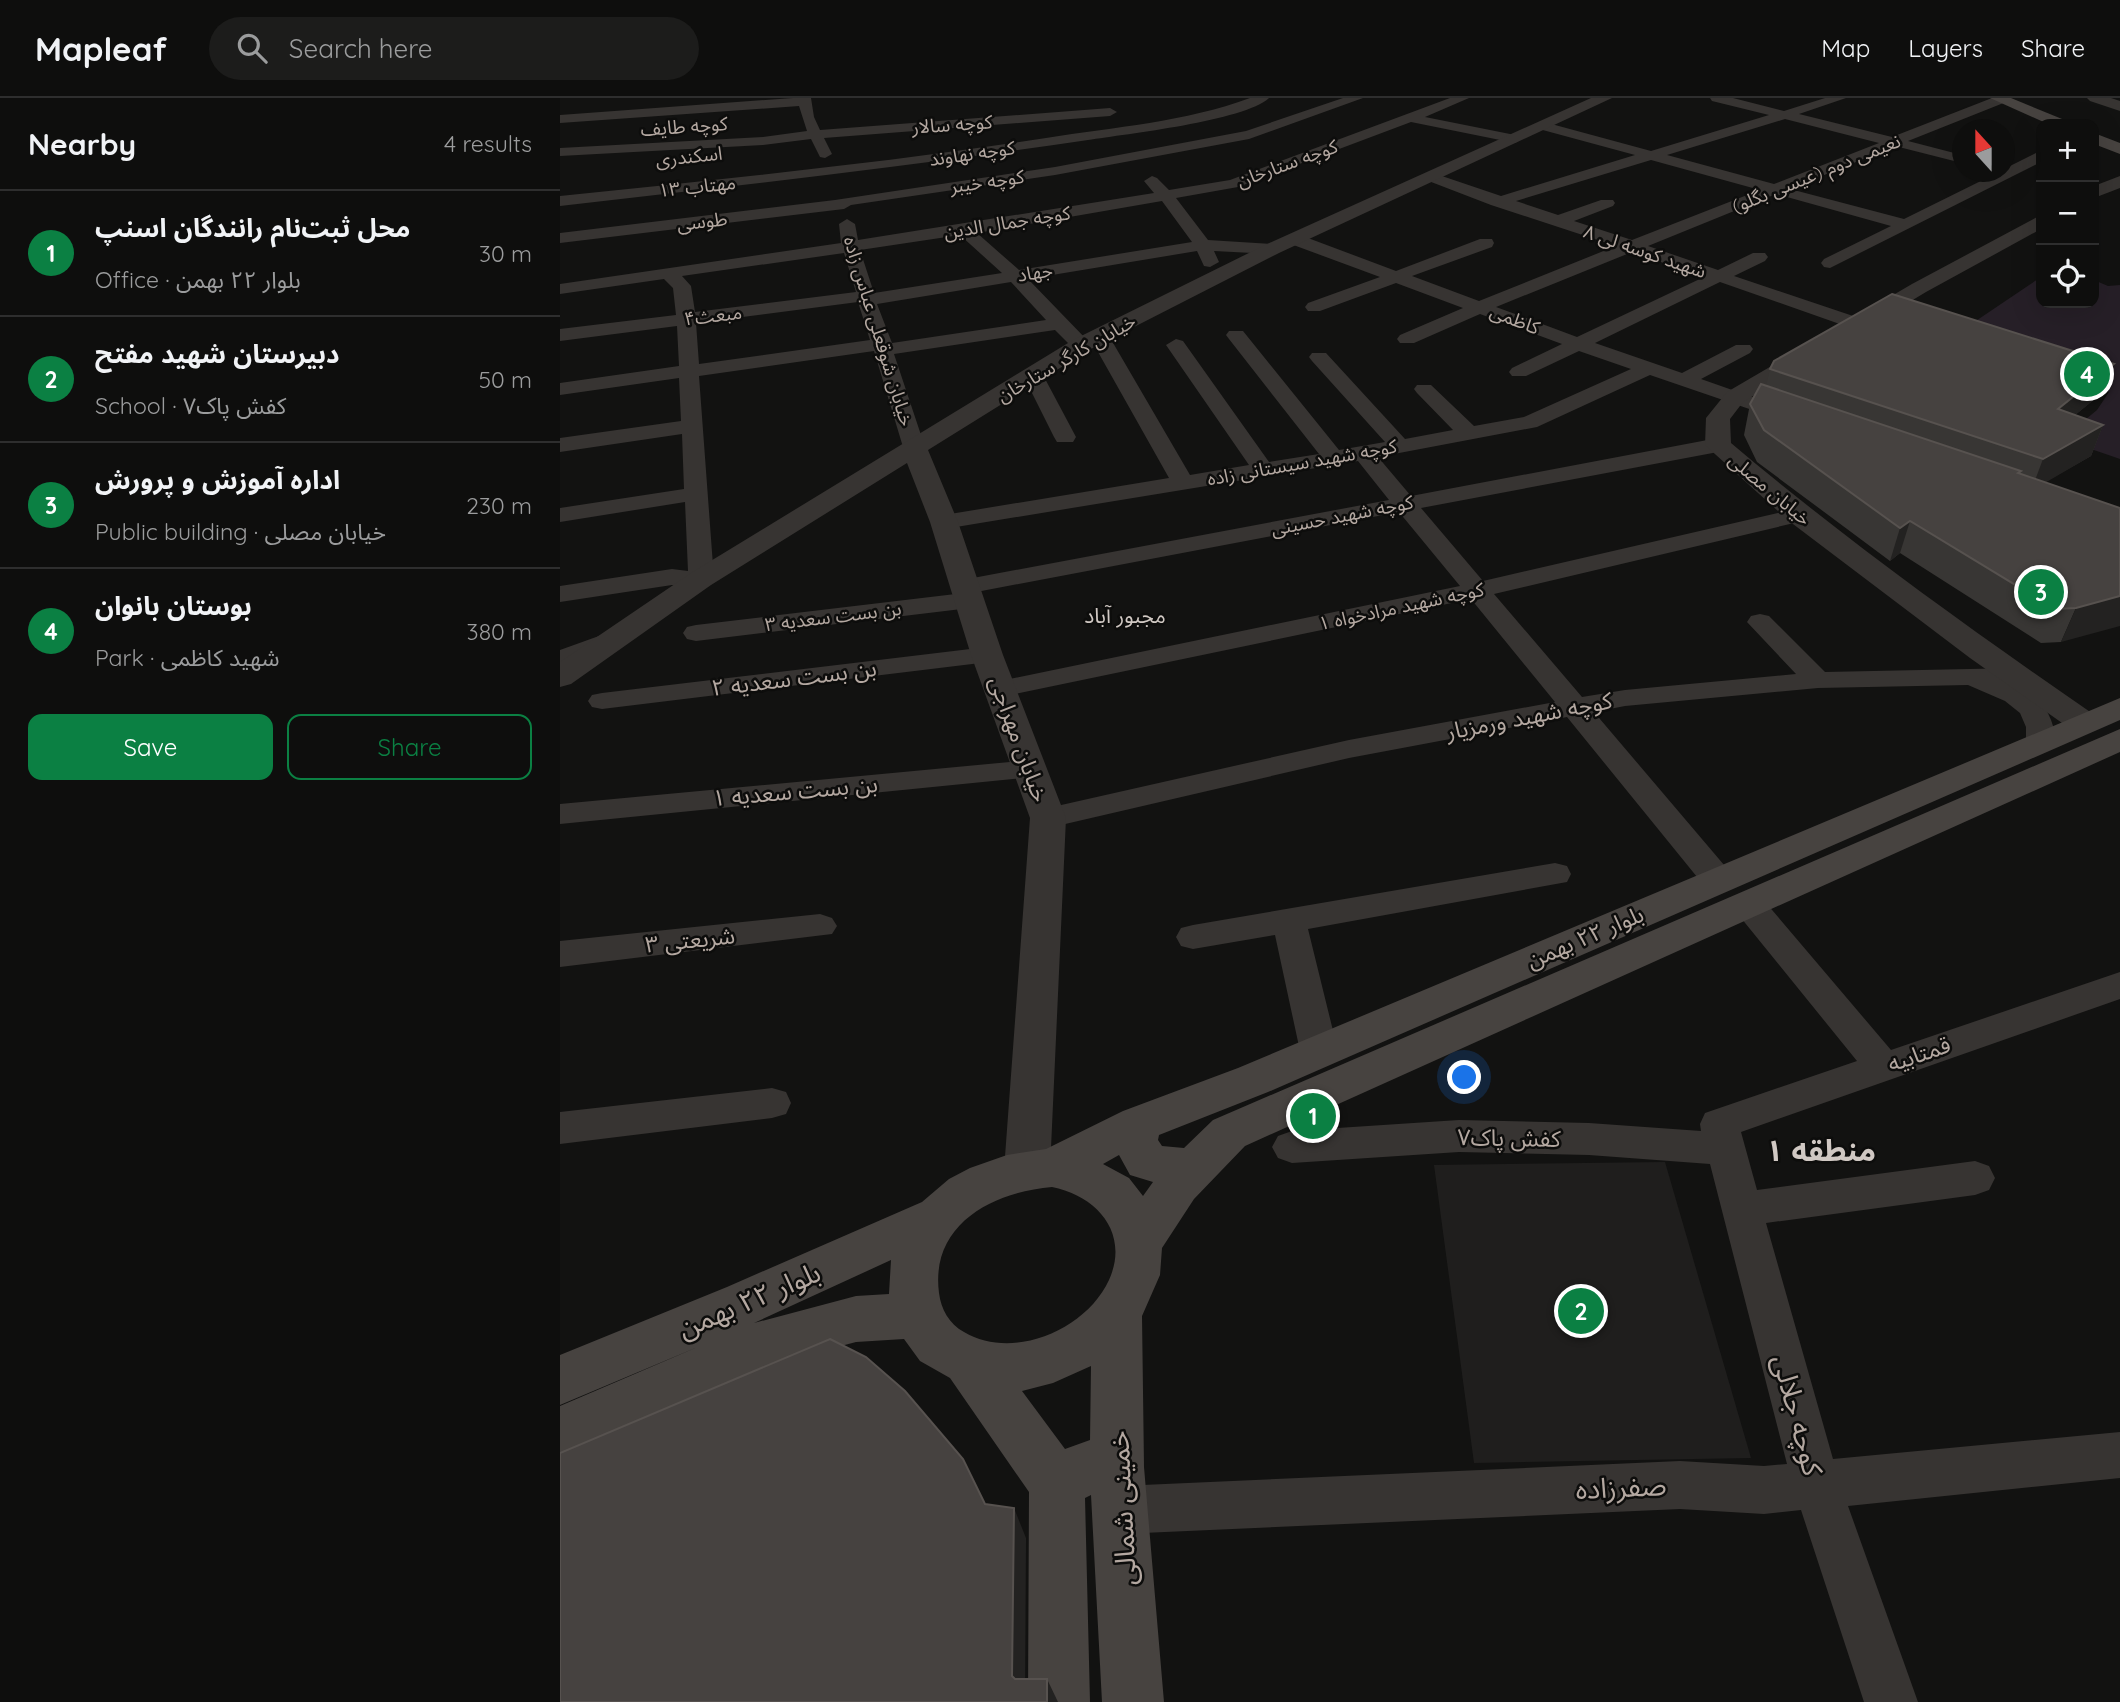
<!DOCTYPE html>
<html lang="en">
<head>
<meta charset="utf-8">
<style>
  body { margin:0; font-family:Quicksand,"Noto Sans Arabic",sans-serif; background:#1c1c1b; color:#f1f3f6 }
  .controls { position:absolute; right:21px; top:21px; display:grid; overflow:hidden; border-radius:14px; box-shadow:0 7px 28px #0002 }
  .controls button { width:63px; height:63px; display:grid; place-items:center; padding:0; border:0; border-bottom:2px solid #2e2e2e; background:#0e0e0d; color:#f1f3f6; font:35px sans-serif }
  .compass { position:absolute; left:1392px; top:21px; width:63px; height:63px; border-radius:50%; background:#0e0e0d; box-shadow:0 7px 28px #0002; rotate:339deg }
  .you { position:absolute; left:905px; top:980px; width:24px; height:24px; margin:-18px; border:5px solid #fff; border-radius:50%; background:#1a73e8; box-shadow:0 0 0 10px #1a73e833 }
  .badge { display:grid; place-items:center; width:46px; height:46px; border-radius:50%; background:#0b8043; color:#fff; font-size:23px; font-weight:700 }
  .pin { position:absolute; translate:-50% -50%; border:4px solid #fff; box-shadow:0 2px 7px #0006 }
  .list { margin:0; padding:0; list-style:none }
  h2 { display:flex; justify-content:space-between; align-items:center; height:91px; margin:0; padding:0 28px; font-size:30px }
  h2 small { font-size:23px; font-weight:400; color:#9b9c9d }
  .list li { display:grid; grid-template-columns:46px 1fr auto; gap:21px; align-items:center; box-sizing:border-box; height:126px; padding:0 28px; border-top:2px solid #2e2e2e }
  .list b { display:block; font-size:26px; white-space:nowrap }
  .list p { margin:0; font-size:23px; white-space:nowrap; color:#9b9c9d }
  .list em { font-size:23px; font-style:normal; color:#9b9c9d }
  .actions { display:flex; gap:14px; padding:21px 28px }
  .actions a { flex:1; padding:16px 0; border:2px solid #0b8043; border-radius:14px; text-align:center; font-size:24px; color:#0b8043 }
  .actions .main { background:#0b8043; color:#fff }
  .icon { flex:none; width:38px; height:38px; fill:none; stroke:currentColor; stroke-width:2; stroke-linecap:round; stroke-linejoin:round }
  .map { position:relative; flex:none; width:1560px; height:1604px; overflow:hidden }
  header { display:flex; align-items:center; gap:42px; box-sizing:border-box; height:98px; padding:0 35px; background:#0e0e0d; border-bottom:2px solid #2e2e2e }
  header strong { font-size:33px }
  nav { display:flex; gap:38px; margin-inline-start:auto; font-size:24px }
  .search { width:490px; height:63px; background:#1c1c1b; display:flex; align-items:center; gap:18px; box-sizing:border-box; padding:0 24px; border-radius:38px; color:#9b9c9d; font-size:26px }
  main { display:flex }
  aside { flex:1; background:#0e0e0d }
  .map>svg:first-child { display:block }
  .built { fill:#1f1e1d }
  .green { fill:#261f27 }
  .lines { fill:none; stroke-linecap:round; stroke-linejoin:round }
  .minor { fill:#373432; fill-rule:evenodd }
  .tertiary { fill:#373432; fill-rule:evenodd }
  .secondary { fill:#474340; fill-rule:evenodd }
  .wall { fill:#383634 }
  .shaded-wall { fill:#232221 }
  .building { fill:#464240; stroke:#57524f; stroke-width:2 }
  .labels { text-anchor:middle; stroke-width:5; stroke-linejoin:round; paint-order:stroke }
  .far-street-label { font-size:19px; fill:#b4a8a1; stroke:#0d0d0c }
  .far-neighbourhood-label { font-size:21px; fill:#d0c8c3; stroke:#0d0d0c }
  .street-label { font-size:23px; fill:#b4a8a1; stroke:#0d0d0c }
  .near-street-label { font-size:28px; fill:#b4a8a1; stroke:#0d0d0c }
  .district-label { font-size:30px; font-weight:bold; fill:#d0c8c3; stroke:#0d0d0c }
</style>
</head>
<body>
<header>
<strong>Mapleaf</strong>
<div class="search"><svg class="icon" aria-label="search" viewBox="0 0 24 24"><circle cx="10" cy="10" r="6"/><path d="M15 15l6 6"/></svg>Search here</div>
<nav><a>Map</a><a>Layers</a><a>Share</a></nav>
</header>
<main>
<aside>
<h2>Nearby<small>4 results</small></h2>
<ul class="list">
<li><span class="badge">1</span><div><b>محل ثبت‌نام رانندگان اسنپ</b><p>Office · بلوار ۲۲ بهمن</p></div><em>30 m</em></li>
<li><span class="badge">2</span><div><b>دبیرستان شهید مفتح</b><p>School · کفش پاک۷</p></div><em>50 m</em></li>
<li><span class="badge">3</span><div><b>اداره آموزش و پرورش</b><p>Public building · خیابان مصلی</p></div><em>230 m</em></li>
<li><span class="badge">4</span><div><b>بوستان بانوان</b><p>Park · شهید کاظمی</p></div><em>380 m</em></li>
</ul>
<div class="actions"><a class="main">Save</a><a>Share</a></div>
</aside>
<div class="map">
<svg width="1560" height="1604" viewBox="0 0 1560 1604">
  <rect width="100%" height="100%" fill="#121211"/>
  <polygon class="built" points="1105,1064 1191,1360 914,1365 874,1067"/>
  <polygon class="green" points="1481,179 1481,205 1534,205 1534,182 1548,188 1560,187 1560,361 1502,341 1537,312 1549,294 1389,241"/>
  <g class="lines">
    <g class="minor">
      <polygon points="233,0 251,0 254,19 260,32 550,10 557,14 550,18 264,40 272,56 265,60 260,59 251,41 203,47 0,58 0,50 203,39 247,33 239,8 0,25 0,17"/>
      <path d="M690,0H709C684,23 566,36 528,42C353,68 177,88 0,108V98C162,81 325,65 486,40C555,29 625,24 690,0Z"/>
      <polygon points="783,0 803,0 689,41 495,77 291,107 284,111 0,145 0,135 275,102 495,69 686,33"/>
      <path d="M890,0H909L865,19L955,37L962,41L955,45L851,24L678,89L616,100L648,142L712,146L720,151L712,156L654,153L659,164L650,169L644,168L637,153L468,181L528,243L531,247L528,251H514L495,232L334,256L365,349L362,354H346L343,349L314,253L139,278L154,481L150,486L141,489L112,487L0,504V488L112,471L128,473L125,404L0,424V410L124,391L122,336L0,354V340L121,323L119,280L0,297V285L119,268L117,228L0,243V231L116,217L113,190L104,181L0,196V186L281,145L279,126L287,121L295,126L298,142L594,95L584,83L592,78L597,80L609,92L670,82ZM602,103L632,144L459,172L417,135ZM400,137L442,175L314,195L300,152ZM284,155L296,194L135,214L131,188L122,178ZM451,184L486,222L332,245L317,206ZM298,204L310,242L139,266L136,225Z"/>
      <path d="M1150,0H1173L1224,13L1265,0H1286L1239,16L1332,39L1432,0H1447L1446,4L1348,43L1402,57V65L1335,48L1230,91L1344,121L1439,74H1444V71L1476,55L1481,54V64L1270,170L1264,169L1261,165L1264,161L1331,128L1216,96L1088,148L1158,172L1193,155H1205L1208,159L1205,163L1174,178L1305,222L1307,226L1305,230H1291L1160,184L1035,245L1122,275L1176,247H1190L1193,251L1190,255L1141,281L1241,316L1245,320L1241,324H1227L1090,277L977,329L818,359L851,398L1158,340L1166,342L1169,347L1166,352L1158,354L861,410L923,483L1239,410L1247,412L1251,417L1247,422L934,496L1022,599L1065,592L1236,576L1187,524L1191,518L1200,516L1209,518L1265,574L1458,570L1468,572L1472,578L1468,584L1454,586C1480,598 1493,615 1496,643L1491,649L1481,652L1471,649L1466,643V629L1460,615L1445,603L1408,587L1258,590L1065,608L1034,614L1170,774L1174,782L1170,790L1158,793L1146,790L1007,619L789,660L488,730L477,727L472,720L477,713L488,710L789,642L995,604L911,501L440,599L430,597L426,591L430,585L440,583L900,488L839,414L411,495L419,497L423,502L419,507L410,510L136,543L127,541L123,535L127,529L136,527L404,495L397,493L393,488L397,483L829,402L798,363L384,431L376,429L372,424L376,419L384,417L609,380L529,238L539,232L549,238L630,377L689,367L606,247L616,241L623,243L709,364L759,356L669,241L666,237L669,233H683L779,352L825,344L752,263L749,259L752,255H766L845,341L893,332L857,295L854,291L857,287H871L914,328L964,319L1071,271L1019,253L966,278H952L949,274L952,270L1002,246L920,216L854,245H840L837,241L840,237L903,210L836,185L760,213H748L745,209L748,205L820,179L728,145L726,141L734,136L740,137L836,173L920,141H932L934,145L932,149L852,178L919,203L1056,148L931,107L866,82L863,79L866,76H876L941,98L1075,57L979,31V25L984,24L1091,53L1209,17L1152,3ZM1225,21L1319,45L1214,86L1107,57ZM1091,62L1200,92L1072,142L1014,123L1053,108L1055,105L1053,102H1041L998,117L956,103ZM1072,154L1144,179L1017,239L936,209Z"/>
      <polygon points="473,271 480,273 483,277 516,339 513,344 497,344 494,339 463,277 466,273"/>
      <polygon points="50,534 59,536 63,542 59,548 0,569 0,552"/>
      <polygon points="427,549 437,551 441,557 437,563 42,611 32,609 28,603 32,597 42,595"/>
      <polygon points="471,662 482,664 486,671 482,678 0,726 0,706"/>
      <polygon points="995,765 1007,768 1011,776 1007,784 748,831 778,953 772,963 759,967 746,963 740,953 715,837 633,851 621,848 616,839 621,830 633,827"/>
      <polygon points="1189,795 1201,799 1331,952 1560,874 1560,901 1181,1034 1197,1092 1415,1063 1429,1068 1435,1080 1429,1092 1415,1097 1206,1125 1273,1361 1560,1334 1560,1380 1288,1408 1358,1604 1304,1604 1241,1412 1204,1416 1120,1411 560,1436 543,1429 536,1412 543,1395 560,1388 1120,1363 1204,1368 1227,1366 1150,1066 1029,1057 899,1054 732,1065 718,1060 712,1049 718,1038 732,1033 899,1022 1029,1025 1141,1033 1140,1026 1145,1015 1297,963 1177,815 1172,807 1177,799"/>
      <polygon points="260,816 272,820 277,828 272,836 0,869 0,843"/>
      <polygon points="212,990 226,994 231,1005 226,1016 212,1020 0,1046 0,1014"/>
    </g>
    <g class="tertiary">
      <polygon points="1031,0 1052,0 719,155 529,252 368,352 398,424 443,557 506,720 490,1072 483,1086 467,1091 451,1086 444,1072 470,720 411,557 370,424 347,365 151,487 11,586 0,589 0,564 131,475 513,242 705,147"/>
      <polygon points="1527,0 1551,0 1560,3 1560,13 1530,3"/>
      <polygon points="1560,78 1560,90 1534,100 1534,88"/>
      <path d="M1481,117V131L1366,194L1183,304L1170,321L1171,345C1287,443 1410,531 1536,618L1541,625L1536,632L1524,635L1512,632L1410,560L1229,423L1145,347L1146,320L1167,294L1352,186Z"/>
    </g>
    <g class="secondary">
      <polygon points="1430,0 1451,0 1507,23 1509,26 1488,26"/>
      <polygon points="1534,35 1560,45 1560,56 1534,46"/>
      <path d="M1560,600V622L708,994L599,1037L598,1042L602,1048L624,1050L653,1022L1560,631V654L685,1048L634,1101L602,1150L600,1177L582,1218L584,1369L604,1604H542L531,1397L525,1400L530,1604H468L469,1394L390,1280L360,1263L344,1241L296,1244L213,1266L0,1361V1308L140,1248L0,1307V1257L167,1189L362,1104L389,1081L410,1070L447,1057L486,1051L563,1013L678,970ZM559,1057L570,1077L593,1084L583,1098L569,1080L543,1066ZM492,1089C537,1098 570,1135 549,1182C526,1232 453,1263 404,1234C389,1226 381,1211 379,1195C370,1126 433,1094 492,1089ZM331,1162L329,1196L296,1198L194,1225ZM531,1268L530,1342L505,1351L462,1293L493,1285Z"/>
    </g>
  </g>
  <polygon class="wall" points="1554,266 1542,295 1515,317 1543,327 1531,358 1485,384 1560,410 1501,544 1481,545 1340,455 1330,463 1197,364 1184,337 1190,306 1206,288 1210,271"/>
  <g class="shaded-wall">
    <polygon points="1554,266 1542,295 1486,341 1498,311"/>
    <polygon points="1543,327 1531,358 1471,393 1483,361"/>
    <polygon points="1350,423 1340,455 1330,463 1340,430"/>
    <polygon points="1560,498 1560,528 1501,544 1516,510"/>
    <polygon points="454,1410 466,1440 465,1604 452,1578"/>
    <polygon points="487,1581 498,1604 487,1604"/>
  </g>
  <g class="building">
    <polygon points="1332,196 1554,266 1498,311 1543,327 1483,361 1210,271 1214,263"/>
    <polygon points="1201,286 1461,373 1458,375 1560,410 1560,498 1516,510 1495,511 1350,423 1340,430 1204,332 1190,306"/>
    <polygon points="270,1241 306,1259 345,1293 403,1361 425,1406 454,1410 452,1578 455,1581 487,1581 487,1604 0,1604 0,1355"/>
  </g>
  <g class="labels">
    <g class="far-street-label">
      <text transform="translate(392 26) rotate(-4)" y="7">کوچه سالار</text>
      <text transform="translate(124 28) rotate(-4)" y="7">کوچه طایف</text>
      <text transform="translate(412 55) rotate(-8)" y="7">کوچه نهاوند</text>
      <text transform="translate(129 58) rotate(-6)" y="7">اسکندری</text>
      <text transform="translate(727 65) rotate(-20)" y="7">کوچه ستارخان</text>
      <text transform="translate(1256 75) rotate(-22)" y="7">نعیمی دوم (عیسی بگلو)</text>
      <text transform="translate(427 83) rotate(-8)" y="7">کوچه خیبر</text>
      <text transform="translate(137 88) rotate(-6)" y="7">مهتاب ۱۳</text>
      <text transform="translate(142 123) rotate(-7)" y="7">طوسی</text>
      <text transform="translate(447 124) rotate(-9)" y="7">کوچه جمال الدین</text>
      <text transform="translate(1085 153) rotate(19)" y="7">شهید کوسه لی ۸</text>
      <text transform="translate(475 174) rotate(-9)" y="7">جهاد</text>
      <text transform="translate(153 217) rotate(-7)" y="7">مبعث۴</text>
      <text transform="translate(955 221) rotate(21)" y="7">کاظمی</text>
      <text transform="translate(319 233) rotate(73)" y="7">خیابان شوقعلی عباس زاده</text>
      <text transform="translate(506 260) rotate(-30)" y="7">خیابان کارگر ستارخان</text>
      <text transform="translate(742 364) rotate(-10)" y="7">کوچه شهید سیستانی زاده</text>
      <text transform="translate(1210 391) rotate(40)" y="7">خیابان مصلی</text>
      <text transform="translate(782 417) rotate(-11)" y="7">کوچه شهید حسینی</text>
      <text transform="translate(841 508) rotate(-12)" y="7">۱ کوچه شهید مرادخواه</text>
      <text transform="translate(273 518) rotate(-7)" y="7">بن بست سعدیه ۳</text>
    </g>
    <g class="far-neighbourhood-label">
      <text x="565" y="525">مجبور آباد</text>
    </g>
    <g class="street-label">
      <text transform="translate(234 580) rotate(-7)" y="8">بن بست سعدیه ۲</text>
      <text transform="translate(969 618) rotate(-11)" y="8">کوچه شهید ورمزیار</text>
      <text transform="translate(459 641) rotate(70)" y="8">خیابان مهراجی</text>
      <text transform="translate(235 693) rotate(-5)" y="8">بن بست سعدیه ۱</text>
      <text transform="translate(1025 839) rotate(-23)" y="8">بلوار ۲۲ بهمن</text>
      <text transform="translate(130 842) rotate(-6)" y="8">شریعتی ۳</text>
      <text transform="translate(1359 956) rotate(-19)" y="8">قمتابیه</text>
      <text transform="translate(949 1040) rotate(1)" y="8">کفش پاک۷</text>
    </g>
    <g class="near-street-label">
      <text transform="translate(189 1202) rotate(-23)" y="10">بلوار ۲۲ بهمن</text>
      <text transform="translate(1238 1317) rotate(75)" y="10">کوچه جلالی</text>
      <text transform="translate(1061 1389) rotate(-3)" y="10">صفرزاده</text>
      <text transform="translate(562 1410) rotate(-93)" y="10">خمینی شمالی</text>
    </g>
    <g class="district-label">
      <text x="1261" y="1063">منطقه ۱</text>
    </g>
  </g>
</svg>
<div class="controls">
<button>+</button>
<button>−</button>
<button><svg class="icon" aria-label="locate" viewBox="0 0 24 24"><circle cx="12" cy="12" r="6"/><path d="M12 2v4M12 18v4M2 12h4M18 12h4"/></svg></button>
</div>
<svg class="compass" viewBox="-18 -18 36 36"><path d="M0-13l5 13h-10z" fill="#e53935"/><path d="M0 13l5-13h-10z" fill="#9b9c9d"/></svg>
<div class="you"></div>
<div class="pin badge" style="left:753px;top:1018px">1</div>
<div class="pin badge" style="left:1021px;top:1213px">2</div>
<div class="pin badge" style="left:1481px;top:494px">3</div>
<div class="pin badge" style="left:1527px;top:276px">4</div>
</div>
</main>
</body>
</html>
